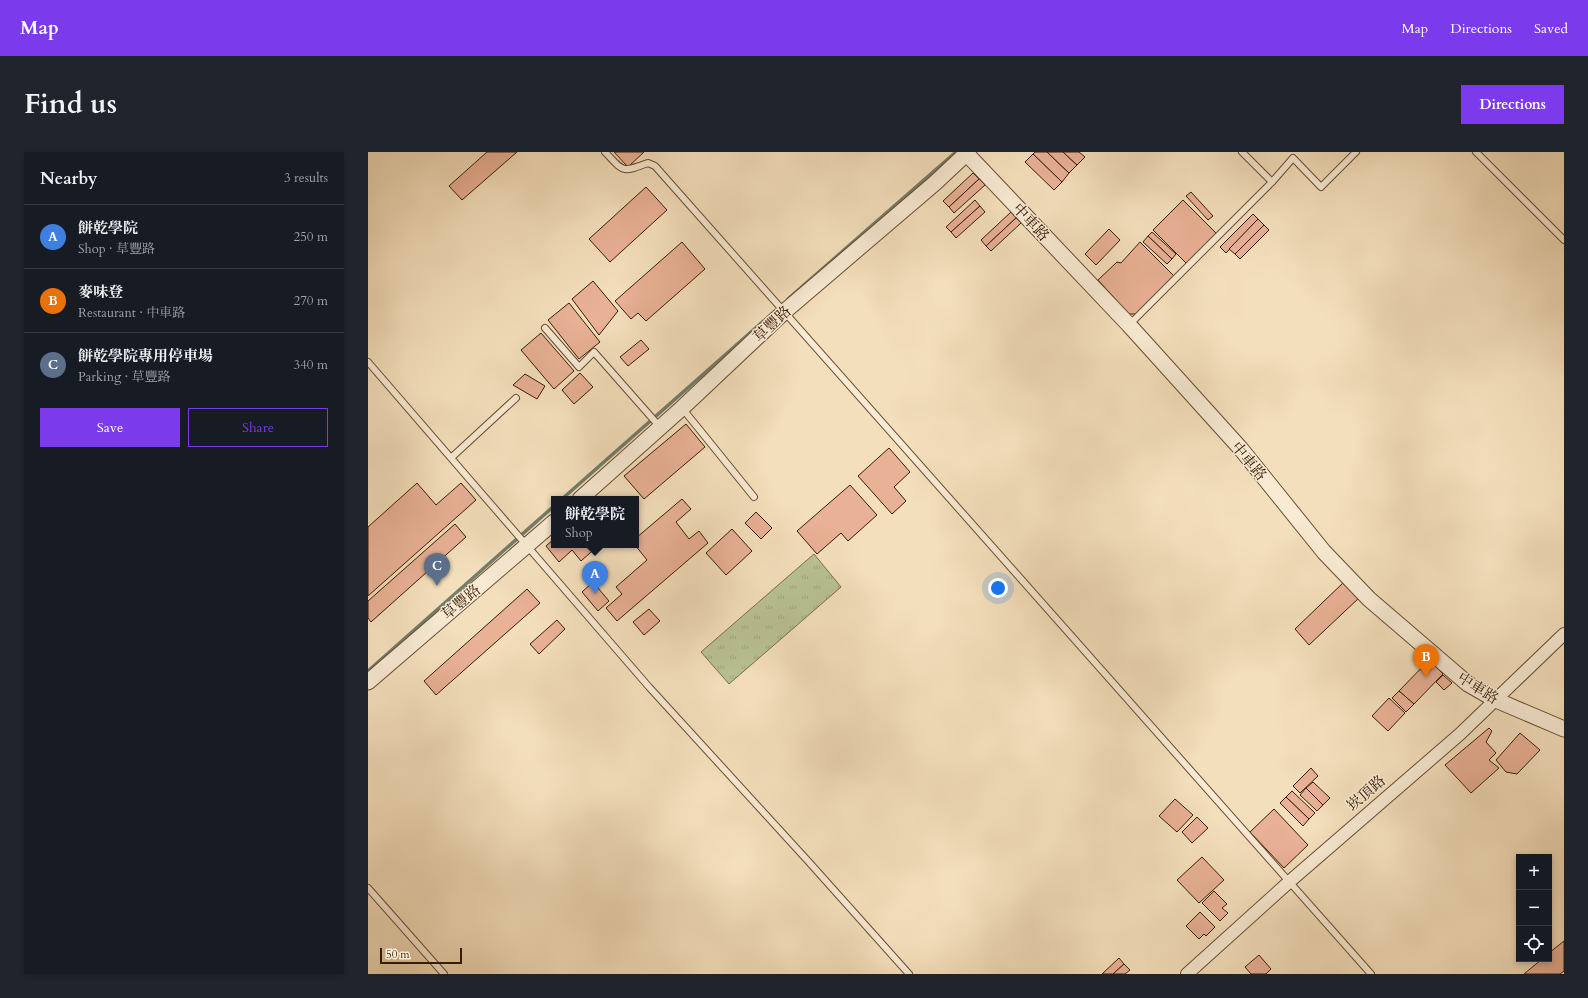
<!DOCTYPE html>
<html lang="en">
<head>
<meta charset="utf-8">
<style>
  body { margin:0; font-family:Cardo,"Noto Serif TC",serif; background:#20242c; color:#f1f3f6 }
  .controls { position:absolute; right:12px; bottom:12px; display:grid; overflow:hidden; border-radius:0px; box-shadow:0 2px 6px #0003 }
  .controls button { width:36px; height:36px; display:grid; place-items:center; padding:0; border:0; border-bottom:1px solid #363941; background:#171b24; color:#f1f3f6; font:20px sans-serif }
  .scale { position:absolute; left:12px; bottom:10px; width:82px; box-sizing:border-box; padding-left:4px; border:2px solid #381c06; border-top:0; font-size:11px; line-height:14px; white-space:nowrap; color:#381c06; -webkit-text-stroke:3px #f8ead3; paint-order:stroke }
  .you { position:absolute; left:630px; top:436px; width:14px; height:14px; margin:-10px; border:3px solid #fff; border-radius:50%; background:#1a73e8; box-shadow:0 0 0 6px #1a73e833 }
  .badge { display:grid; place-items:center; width:26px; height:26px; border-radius:50%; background:#7c3aed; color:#fff; font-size:13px; font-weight:700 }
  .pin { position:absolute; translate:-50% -33px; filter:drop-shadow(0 1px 2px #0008) }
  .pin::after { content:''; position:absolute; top:21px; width:14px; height:12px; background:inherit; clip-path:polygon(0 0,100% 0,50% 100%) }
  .popup { position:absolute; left:183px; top:344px; width:88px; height:52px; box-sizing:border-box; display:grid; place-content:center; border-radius:0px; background:#171b24; filter:drop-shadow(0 1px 3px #0005); font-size:13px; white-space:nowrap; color:#9ea1a6 }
  .popup b { font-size:15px; color:#f1f3f6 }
  .popup::after { content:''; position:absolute; left:50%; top:100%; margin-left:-8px; border:8px solid transparent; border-top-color:#171b24 }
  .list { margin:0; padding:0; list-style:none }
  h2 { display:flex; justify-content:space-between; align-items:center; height:52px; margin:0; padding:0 16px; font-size:17px }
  h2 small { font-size:13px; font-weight:400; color:#9ea1a6 }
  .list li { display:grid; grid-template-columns:26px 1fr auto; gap:12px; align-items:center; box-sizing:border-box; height:64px; padding:0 16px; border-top:1px solid #363941 }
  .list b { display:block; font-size:15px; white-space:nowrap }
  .list p { margin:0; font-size:13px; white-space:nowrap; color:#9ea1a6 }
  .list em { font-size:13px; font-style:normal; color:#9ea1a6 }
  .actions { display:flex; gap:8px; padding:12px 16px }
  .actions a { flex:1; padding:9px 0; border:1px solid #7c3aed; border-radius:0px; text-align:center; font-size:14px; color:#7c3aed }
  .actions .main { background:#7c3aed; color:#fff }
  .icon { flex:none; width:22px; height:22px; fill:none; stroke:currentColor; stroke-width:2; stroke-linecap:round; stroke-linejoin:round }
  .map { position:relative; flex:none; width:1196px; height:822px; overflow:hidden; border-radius:0px }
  header { display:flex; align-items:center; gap:24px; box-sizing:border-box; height:56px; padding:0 20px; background:#7c3aed; color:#fff }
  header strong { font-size:19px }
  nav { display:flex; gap:22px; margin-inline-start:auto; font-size:14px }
  .intro { display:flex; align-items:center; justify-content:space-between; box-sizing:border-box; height:96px; padding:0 24px }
  h1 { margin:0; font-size:28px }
  .button { padding:10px 18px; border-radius:0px; background:#7c3aed; color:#fff; font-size:14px; font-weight:700 }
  main { display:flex; gap:24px; padding:0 24px }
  aside { flex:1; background:#171b24; border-radius:0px; box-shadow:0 2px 6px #0003 }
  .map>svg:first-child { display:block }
  .grass { fill:url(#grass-tufts); stroke:#786f4c }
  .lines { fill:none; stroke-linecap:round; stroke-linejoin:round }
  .stream { stroke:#747d6a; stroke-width:3.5 }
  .building { fill:#e9b196; stroke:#381c06 }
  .service-casing { stroke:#674d34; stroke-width:8 }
  .minor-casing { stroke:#674d34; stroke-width:14 }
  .tertiary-casing { stroke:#674d34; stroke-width:17 }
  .service { stroke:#f8ead3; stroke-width:6 }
  .minor { stroke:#f8ead3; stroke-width:12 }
  .tertiary { stroke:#f8ead3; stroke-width:15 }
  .labels { text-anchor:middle; stroke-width:3; stroke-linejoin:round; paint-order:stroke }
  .street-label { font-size:15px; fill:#381c06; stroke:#f8ead3 }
</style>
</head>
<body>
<header>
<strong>Map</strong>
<nav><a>Map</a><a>Directions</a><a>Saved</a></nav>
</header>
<div class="intro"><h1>Find us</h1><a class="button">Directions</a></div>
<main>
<aside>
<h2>Nearby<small>3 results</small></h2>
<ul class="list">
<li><span class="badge" style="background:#3f7fe0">A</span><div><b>餅乾學院</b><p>Shop · 草豐路</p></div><em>250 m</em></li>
<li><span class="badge" style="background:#e8710a">B</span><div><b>麥味登</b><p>Restaurant · 中車路</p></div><em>270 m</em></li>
<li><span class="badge" style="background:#5c6f8a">C</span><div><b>餅乾學院專用停車場</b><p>Parking · 草豐路</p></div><em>340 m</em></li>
</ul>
<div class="actions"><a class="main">Save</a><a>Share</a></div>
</aside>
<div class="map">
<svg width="1196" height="822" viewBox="0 0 1196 822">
  <defs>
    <pattern id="grass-tufts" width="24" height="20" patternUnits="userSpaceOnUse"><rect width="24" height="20" fill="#b9c292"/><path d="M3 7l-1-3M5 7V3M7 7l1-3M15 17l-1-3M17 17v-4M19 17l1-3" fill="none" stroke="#a0a67c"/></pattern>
  </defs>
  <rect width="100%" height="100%" fill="#f4dfbc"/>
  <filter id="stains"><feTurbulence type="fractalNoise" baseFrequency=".005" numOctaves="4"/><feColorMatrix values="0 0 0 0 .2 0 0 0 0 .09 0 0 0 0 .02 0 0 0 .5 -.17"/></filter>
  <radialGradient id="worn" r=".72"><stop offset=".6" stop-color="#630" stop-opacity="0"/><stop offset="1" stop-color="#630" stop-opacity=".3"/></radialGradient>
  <polygon class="grass" points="446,402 473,435 361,532 333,500"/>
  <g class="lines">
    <g class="stream">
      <polyline points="420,147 588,0"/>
      <polyline points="194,347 407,159"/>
      <polyline points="0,519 186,354"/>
    </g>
  </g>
  <g class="building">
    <polygon points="119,0 149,0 94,48 81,34"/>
    <polygon points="246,0 276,0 260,15"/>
    <polygon points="667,0 679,0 701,21 694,30 665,2"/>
    <polygon points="679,0 695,0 709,13 701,21"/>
    <polygon points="695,0 711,0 717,5 709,13"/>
    <polygon points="665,2 694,30 686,38 657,10"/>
    <polygon points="605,21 611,27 581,55 575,49"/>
    <polygon points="611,27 617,33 586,61 581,55"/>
    <polygon points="278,35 299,58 242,110 221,87"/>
    <polygon points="823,40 845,64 840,68 818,44"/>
    <polygon points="607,48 612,54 583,80 578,75"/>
    <polygon points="815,48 849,82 819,112 785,78"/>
    <polygon points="612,54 617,60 588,86 583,80"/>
    <polygon points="643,60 648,66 618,94 613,88"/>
    <polygon points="885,62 890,67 858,101 852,95"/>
    <polygon points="648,66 653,71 623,99 618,94"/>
    <polygon points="890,67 896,73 867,102 861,97"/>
    <polygon points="896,73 901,78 872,107 867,102"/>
    <polygon points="741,77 752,88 728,113 717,102"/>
    <polygon points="784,80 808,102 804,107 780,84"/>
    <polygon points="780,84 804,107 799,112 775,90"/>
    <polygon points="314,90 337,117 278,169 270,161 263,167 247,149"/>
    <polygon points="772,90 807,125 768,162 761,162 730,128 749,110 753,111"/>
    <polygon points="225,129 250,159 231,183 204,147"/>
    <polygon points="201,151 232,190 211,207 180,168"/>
    <polygon points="173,181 206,219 186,237 153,198"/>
    <polygon points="273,188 281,197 260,214 252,205"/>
    <polygon points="212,221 225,235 206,252 194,238"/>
    <polygon points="157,222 177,234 169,247 145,233"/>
    <polygon points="318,272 337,295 276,347 256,324"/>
    <polygon points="521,296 542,320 526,335 538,349 524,362 490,324"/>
    <polygon points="49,331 68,353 93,331 108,348 0,444 0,375"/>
    <polygon points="482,333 509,363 480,389 473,381 449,402 429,379"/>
    <polygon points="314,347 323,357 308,370 321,387 331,379 340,391 249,469 238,456 254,442 248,435 279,408 267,393 268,386"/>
    <polygon points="388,360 404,376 393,387 377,371"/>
    <polygon points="87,372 98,385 3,470 0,466 0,449"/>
    <polygon points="364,377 384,399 358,423 338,401"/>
    <polygon points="186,387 186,393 231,393 213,409 204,398 191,410 178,394"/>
    <polygon points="977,429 992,445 941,493 927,477"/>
    <polygon points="225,430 241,449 230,459 214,440"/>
    <polygon points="159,437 172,451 68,543 56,529"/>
    <polygon points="281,457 292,469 276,483 265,470"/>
    <polygon points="189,468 197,477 171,502 162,492"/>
    <polygon points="1061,508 1075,522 1046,552 1031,539"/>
    <polygon points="1075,523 1084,531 1076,538 1068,530"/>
    <polygon points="1031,539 1046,552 1038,560 1024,546"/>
    <polygon points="1021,546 1037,561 1020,579 1004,564"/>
    <polygon points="1121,576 1124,579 1118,590 1128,601 1121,608 1131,616 1103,641 1077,613"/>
    <polygon points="1152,581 1172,598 1149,622 1138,620 1128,608"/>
    <polygon points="943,616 950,624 932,641 925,634"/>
    <polygon points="945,630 962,646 955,653 938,636"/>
    <polygon points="938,636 955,653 949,659 932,643"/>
    <polygon points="924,639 947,661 941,667 918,645"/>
    <polygon points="918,645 941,667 935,674 912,651"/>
    <polygon points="807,647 825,663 809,680 791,664"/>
    <polygon points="906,657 940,693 916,716 882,680"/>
    <polygon points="829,665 840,676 824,691 814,680"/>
    <polygon points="834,705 856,728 831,751 809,728"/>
    <polygon points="846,739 859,752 854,756 860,761 852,769 834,751"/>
    <polygon points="832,760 847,775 838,784 836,782 831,787 818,774"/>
    <polygon points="1196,789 1196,819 1192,822 1156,822 1174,807 1181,807 1181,801"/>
    <polygon points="891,803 903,817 898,822 883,822 877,815"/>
    <polygon points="751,806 756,812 745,822 734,822"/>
    <polygon points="756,812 762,818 757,822 745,822"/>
  </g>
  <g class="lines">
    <g class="service-casing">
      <g id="service">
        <path d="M237,0C256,20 253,21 280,11L287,14L1003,822"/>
        <polyline points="874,0 904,30"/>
        <polyline points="1108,0 1196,88"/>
        <polyline points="762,172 904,30 925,6 953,35 988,0"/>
        <polyline points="177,176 211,215 226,200 292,275"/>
        <polyline points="0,210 281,535 440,709 541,822"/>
        <polyline points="314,256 386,345"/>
        <polyline points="84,305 148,246"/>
        <polyline points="0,736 76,822"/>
      </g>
    </g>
    <g class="minor-casing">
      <polyline id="minor" points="819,822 921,730 1092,582 1196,482"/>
    </g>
    <g class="tertiary-casing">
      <g id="tertiary">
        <polyline points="597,0 761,173 873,297 956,400 1001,447 1100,532 1128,548 1196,577"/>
        <polyline points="212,347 314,256 416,160 567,31 600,0"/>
        <polyline points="0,530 186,370"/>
      </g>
    </g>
    <use href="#service" class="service"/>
    <use href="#minor" class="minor"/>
    <use href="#tertiary" class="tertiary"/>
  </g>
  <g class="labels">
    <g class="street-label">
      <text transform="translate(663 70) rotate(47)" y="5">中車路</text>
      <text transform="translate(404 172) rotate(-43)" y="5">草豐路</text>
      <text transform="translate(881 309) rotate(50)" y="5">中車路</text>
      <text transform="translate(93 450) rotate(-40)" y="5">草豐路</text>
      <text transform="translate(1110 536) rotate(32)" y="5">中車路</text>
      <text transform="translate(998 641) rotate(-41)" y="5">崁頂路</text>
    </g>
  </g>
  <rect width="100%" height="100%" filter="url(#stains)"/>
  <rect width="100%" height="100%" fill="url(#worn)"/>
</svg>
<div class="controls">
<button>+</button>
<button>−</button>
<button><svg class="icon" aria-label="locate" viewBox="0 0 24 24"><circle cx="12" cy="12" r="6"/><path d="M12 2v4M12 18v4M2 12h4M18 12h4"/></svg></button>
</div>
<div class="scale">50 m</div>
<div class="you"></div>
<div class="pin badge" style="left:227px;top:442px;background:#3f7fe0">A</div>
<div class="popup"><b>餅乾學院</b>Shop</div>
<div class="pin badge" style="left:1058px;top:525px;background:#e8710a">B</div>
<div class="pin badge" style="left:69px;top:434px;background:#5c6f8a">C</div>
</div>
</main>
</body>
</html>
